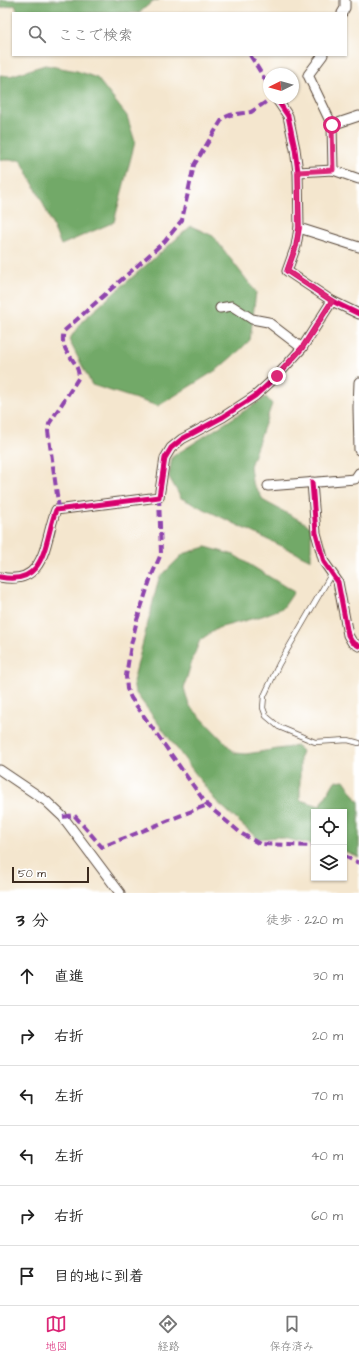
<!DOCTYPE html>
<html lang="ja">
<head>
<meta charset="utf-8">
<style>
  body { margin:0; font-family:"Architects Daughter","Klee One",sans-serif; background:#f2f2f2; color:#222 }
  .controls { position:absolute; right:12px; bottom:12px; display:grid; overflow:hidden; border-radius:0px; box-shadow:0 1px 3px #0004 }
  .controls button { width:36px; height:36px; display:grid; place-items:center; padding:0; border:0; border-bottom:1px solid #e0e0e0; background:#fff; color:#222; font:20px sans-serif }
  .compass { position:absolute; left:263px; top:68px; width:36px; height:36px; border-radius:50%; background:#fff; box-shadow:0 1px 3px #0004; rotate:265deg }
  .scale { position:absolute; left:12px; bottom:10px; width:77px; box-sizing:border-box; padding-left:4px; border:2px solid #3b2a1e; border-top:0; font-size:11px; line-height:14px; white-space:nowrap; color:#3b2a1e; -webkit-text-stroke:3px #fff; paint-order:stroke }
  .stop { position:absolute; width:12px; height:12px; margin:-9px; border:3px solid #db2777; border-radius:50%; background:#fff }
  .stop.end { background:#db2777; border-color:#fff; box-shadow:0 1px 4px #0008 }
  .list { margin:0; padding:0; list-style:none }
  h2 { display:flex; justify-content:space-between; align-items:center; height:52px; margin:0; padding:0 16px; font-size:17px }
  h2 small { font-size:13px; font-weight:400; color:#767676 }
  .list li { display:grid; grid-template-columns:26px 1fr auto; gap:12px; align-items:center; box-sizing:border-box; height:60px; padding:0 16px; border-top:1px solid #e0e0e0 }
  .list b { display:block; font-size:15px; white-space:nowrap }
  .list em { font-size:13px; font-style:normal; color:#767676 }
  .icon { flex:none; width:22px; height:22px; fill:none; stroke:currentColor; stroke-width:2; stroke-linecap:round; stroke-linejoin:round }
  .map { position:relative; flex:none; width:359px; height:893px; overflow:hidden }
  .search { position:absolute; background:#fff; box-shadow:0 1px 3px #0004; left:12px; right:12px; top:12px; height:44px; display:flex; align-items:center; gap:10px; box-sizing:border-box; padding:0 14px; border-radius:0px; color:#767676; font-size:15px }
  .sheet { height:412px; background:#fff }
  nav { display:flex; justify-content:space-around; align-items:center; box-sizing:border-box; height:56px; border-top:1px solid #e0e0e0; background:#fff; font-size:11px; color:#767676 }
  nav a { display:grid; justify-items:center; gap:2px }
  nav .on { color:#db2777 }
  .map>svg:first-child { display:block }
  .forest { fill:#72a967; stroke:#566a42 }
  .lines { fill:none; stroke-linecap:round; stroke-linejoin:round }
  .service-casing { stroke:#574638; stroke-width:6 }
  .minor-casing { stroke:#574638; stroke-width:11 }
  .service { stroke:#fff; stroke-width:4.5 }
  .minor { stroke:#fff; stroke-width:9 }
  .quiet { stroke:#8e44ad; stroke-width:4; stroke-dasharray:8 4; stroke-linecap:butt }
  .cycleway-casing { stroke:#fff; stroke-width:8 }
  .cycleway { stroke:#d6006c; stroke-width:5 }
  .route { stroke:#db2777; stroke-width:5 }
</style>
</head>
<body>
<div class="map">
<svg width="359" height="893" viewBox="0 0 359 893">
  <rect width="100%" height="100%" fill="#fff"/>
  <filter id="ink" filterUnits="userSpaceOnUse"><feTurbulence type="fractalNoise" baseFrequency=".025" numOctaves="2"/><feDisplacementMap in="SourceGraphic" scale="8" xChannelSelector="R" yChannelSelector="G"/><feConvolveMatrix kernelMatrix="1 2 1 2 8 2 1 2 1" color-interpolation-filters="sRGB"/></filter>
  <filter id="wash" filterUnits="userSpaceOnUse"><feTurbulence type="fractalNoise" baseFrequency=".012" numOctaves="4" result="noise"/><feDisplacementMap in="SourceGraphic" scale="16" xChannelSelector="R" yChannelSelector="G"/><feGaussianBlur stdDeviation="0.9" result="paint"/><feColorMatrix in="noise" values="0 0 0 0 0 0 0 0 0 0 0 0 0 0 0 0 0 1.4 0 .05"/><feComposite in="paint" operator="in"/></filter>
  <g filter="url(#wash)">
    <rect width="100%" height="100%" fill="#f4e6ce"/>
    <g class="forest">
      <polygon points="0,0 159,0 153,1 139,13 18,13 15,5 0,8"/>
      <polygon points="45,65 77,71 97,78 127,116 135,142 114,222 61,245 42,201 21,160 0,160 0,75 10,76"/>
      <polygon points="191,226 213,236 256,292 250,340 242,348 218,369 158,406 92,385 69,340 82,321"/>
      <polygon points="266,397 272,404 250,466 252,482 264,501 307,524 311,528 311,560 181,498 169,477 172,457"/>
      <polygon points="206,547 234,555 294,592 283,608 262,616 218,628 200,640 192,660 184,688 189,705 235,753 246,754 297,746 302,751 300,757 300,800 320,806 335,781 344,780 359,802 359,857 344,851 344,812 314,812 314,845 278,837 258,839 215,800 135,692 133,682 159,578 183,554"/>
    </g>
  </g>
  <g filter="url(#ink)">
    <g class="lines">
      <g class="service-casing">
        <polyline id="service" points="332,573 279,664 264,696 263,708 266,716 279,727 315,742 348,740 359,743"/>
      </g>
      <g class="minor-casing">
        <g id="minor">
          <polyline points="342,13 345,8 345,0"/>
          <polyline points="323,55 308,75 332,125 333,170"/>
          <polyline points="276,98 288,116 295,149 298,172 299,228 296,246 287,271 332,301 359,314"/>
          <polyline points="332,125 359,116"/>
          <polyline points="298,172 333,170 359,179"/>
          <polyline points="299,228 359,247"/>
          <polyline points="220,308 232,306 252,319 268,322 302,348"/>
          <polyline points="359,382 358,407 359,450"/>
          <polyline points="312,482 316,533 324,562 338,582 348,635 352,642 359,646"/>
          <polyline points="268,486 355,479 359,473"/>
          <path d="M0,577C47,587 44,540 56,510L159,497L165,458L171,448L182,439L223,417L255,396L277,376L302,348L332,301"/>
          <polyline points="0,770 46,801 63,817 120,893"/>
        </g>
      </g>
      <use href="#service" class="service"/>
      <use href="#minor" class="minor"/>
      <g class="quiet">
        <polyline points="250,55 269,86"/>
        <polyline points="159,497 161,554 151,577 137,620 131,645 126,676 127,689 131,698 207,805 242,834 260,844 314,846"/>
        <path d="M59,509L48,431L49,424L79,377C78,357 58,353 64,331L165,241L182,220L194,165L223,118L230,115L251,112L272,98"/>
        <polyline points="63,817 74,815 102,847 207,805"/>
        <polyline points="344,856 359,863"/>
      </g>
      <g class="cycleway-casing">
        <g id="cycleway">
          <polyline points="276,98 288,116 295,149 298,172 299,228 296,246 287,271 332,301 359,314"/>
          <polyline points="312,482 316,533 324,562 338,582 348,635 352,642 359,646"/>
          <path d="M0,577C47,587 44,540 56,510L159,497L165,458L171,448L182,439L223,417L255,396L277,376L302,348L332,301"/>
        </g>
      </g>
      <use href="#cycleway" class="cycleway"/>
    </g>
  </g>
  <g class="lines" filter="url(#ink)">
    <polyline class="route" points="277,376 302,348 332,301 287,271 296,246 299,228 298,172 333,170 332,125"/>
  </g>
</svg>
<div class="controls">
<button><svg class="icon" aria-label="locate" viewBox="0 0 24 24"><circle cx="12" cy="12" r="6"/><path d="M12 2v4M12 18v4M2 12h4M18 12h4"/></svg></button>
<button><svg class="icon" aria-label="layers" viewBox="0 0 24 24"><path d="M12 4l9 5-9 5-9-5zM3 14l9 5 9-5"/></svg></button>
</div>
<svg class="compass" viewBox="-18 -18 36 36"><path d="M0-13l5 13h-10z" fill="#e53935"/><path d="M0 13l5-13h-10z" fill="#767676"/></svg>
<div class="scale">50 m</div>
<div class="stop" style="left:332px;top:125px"></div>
<div class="stop end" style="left:277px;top:376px"></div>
<div class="search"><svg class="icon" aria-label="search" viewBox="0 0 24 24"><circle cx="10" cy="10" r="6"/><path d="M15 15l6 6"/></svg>ここで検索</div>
</div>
<section class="sheet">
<h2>3 分<small>徒歩 · 220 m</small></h2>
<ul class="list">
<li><svg class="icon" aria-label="ahead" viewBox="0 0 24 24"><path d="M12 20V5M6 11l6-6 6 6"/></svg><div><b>直進</b></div><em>30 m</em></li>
<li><svg class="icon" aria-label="right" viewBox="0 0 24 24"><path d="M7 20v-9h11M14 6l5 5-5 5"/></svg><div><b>右折</b></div><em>20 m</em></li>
<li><svg class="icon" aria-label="left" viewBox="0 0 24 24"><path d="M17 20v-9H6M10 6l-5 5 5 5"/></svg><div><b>左折</b></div><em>70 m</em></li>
<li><svg class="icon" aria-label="left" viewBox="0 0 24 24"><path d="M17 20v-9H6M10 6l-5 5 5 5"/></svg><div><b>左折</b></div><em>40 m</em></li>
<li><svg class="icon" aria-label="right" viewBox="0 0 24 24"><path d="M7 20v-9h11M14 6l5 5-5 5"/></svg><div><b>右折</b></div><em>60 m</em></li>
<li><svg class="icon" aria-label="arrive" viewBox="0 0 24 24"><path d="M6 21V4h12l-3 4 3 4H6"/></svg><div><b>目的地に到着</b></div></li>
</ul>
</section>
<nav>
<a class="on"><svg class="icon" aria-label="map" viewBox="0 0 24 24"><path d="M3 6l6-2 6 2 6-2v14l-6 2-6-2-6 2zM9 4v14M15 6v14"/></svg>地図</a>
<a><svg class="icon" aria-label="directions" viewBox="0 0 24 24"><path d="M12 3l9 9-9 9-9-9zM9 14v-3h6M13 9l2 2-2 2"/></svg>経路</a>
<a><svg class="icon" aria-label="saved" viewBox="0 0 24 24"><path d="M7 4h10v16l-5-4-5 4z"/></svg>保存済み</a>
</nav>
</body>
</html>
